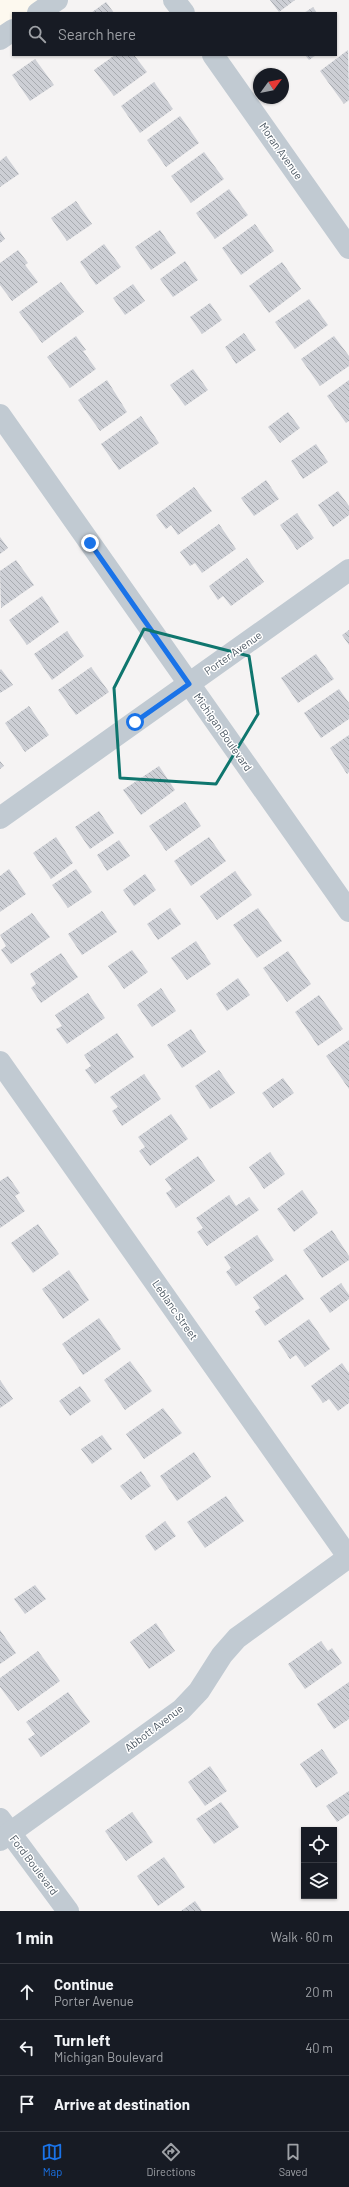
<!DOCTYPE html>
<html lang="en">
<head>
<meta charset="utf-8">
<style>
  body { margin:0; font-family:Barlow,sans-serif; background:#242831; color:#f1f3f6 }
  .controls { position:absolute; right:12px; bottom:12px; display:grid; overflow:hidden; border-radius:0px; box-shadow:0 1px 3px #0004 }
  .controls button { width:36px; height:36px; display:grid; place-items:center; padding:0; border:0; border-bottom:1px solid #363941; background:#171b24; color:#f1f3f6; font:20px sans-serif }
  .compass { position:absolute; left:253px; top:68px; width:36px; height:36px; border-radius:50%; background:#171b24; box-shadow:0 1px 3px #0004; rotate:57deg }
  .stop { position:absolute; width:12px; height:12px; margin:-9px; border:3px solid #1a73e8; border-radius:50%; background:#fff }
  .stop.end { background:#1a73e8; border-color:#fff; box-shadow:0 1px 4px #0008 }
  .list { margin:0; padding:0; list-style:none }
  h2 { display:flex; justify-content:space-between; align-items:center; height:52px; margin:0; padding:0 16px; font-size:17px }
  h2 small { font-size:13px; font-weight:400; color:#9ea1a6 }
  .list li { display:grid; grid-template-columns:26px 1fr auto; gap:12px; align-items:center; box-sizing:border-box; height:56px; padding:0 16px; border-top:1px solid #363941 }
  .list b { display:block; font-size:15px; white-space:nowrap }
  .list p { margin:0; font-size:13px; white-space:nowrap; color:#9ea1a6 }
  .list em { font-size:13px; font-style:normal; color:#9ea1a6 }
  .icon { flex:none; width:22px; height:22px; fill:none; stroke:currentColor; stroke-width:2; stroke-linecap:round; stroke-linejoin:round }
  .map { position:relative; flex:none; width:349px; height:1911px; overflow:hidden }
  .search { position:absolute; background:#171b24; box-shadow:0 1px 3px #0004; left:12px; right:12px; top:12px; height:44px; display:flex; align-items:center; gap:10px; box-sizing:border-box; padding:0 14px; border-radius:0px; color:#9ea1a6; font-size:15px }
  .sheet { height:220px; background:#171b24 }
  nav { display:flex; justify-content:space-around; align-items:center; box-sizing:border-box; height:56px; border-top:1px solid #363941; background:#171b24; font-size:11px; color:#9ea1a6 }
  nav a { display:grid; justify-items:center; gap:2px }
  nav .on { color:#1a73e8 }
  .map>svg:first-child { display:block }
  .commercial { fill:#fdf9ef }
  .building { fill:url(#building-back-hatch) }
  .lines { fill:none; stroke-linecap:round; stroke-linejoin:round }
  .minor { stroke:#c1cad2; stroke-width:22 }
  .route { stroke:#1a73e8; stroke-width:5 }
  .marked { fill:none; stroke:#0f766e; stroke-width:3; stroke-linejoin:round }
  .labels { text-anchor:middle; stroke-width:3; stroke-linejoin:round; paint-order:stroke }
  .street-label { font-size:11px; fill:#4a5661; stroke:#fff }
</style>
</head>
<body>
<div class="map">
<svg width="349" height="1911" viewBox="0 0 349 1911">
  <defs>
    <pattern id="building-back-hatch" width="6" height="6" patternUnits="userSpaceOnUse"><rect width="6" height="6" fill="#cdcfd5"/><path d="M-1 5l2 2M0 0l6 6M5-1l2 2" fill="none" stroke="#a8abb0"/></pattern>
  </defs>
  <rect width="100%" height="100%" fill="#f5f3f3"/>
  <polygon class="commercial" points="0,0 57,0 38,13 13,13 13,30 0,39"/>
  <g class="building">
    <polygon points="270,0 295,0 279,12"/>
    <polygon points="106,2 114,13 91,13"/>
    <polygon points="313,7 317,13 304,13"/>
    <polygon points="348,50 349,100 344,104 320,71"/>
    <polygon points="115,55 134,55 147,72 114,96 94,70"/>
    <polygon points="305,55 316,55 309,60"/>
    <polygon points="35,59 54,85 30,101 12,75"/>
    <polygon points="154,82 173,109 140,133 121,106"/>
    <polygon points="180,116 199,143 166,167 147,140"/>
    <polygon points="204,152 224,179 191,203 171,176"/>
    <polygon points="6,156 19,174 0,187 0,161"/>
    <polygon points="229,189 248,215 215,239 196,213"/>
    <polygon points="76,201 92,224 67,241 51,218"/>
    <polygon points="255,224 274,251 241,275 222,248"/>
    <polygon points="160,230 176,253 151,270 135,247"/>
    <polygon points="0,231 5,239 0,243"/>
    <polygon points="104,244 121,267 96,285 80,262"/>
    <polygon points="18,250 28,263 25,265 38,282 12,301 0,285 0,263"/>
    <polygon points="185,261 198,280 173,297 160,279"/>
    <polygon points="282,262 301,289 269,313 249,286"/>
    <polygon points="61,282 84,312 42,343 19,312"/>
    <polygon points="133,284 145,301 125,315 113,298"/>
    <polygon points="309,299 328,325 295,349 275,322"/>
    <polygon points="210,303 222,320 202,334 190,317"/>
    <polygon points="244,333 256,350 236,364 225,347"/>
    <polygon points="76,336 86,350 83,351 96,369 70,388 47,357"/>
    <polygon points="334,336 349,356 349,366 320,386 301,359"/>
    <polygon points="193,369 208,390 185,406 170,385"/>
    <polygon points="107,380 127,412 100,431 78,400"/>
    <polygon points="349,380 349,421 346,423 327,396"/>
    <polygon points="288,412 300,428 280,443 268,427"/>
    <polygon points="141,416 159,443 119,470 101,444"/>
    <polygon points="316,444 328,462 303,479 291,461"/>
    <polygon points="266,480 279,499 254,516 241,498"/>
    <polygon points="194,487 212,511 178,535 171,525 166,529 156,515"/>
    <polygon points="338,491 349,506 349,515 333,527 318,505"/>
    <polygon points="297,513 314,538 297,550 280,525"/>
    <polygon points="219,524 236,549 202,573 195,563 190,566 180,552"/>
    <polygon points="0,537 8,548 0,554"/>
    <polygon points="247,558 264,582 231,606 223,596 218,600 209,586"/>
    <polygon points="16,560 34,585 1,608 0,571"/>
    <polygon points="42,596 59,622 27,645 9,620"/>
    <polygon points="349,630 349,645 342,635"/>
    <polygon points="67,631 84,656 52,680 34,654"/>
    <polygon points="316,654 334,679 298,703 281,678"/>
    <polygon points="91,667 109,692 76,715 58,690"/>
    <polygon points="1,669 13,685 0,693 0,670"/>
    <polygon points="339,689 349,703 349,719 321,738 304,713"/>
    <polygon points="29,706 49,735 25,752 5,723"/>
    <polygon points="349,735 349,772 347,774 330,748"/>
    <polygon points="0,761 4,766 0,769"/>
    <polygon points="159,766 175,790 141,815 123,790"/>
    <polygon points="185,802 201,826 166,851 149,826"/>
    <polygon points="99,811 114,833 90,849 75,827"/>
    <polygon points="56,837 73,863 51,879 33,853"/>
    <polygon points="209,837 226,861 191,886 174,861"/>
    <polygon points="119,840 130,856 107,871 97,855"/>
    <polygon points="9,869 26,894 0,912 0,876"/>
    <polygon points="76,869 92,892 68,908 52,885"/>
    <polygon points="235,871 252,895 217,920 200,896"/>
    <polygon points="145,874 156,890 134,906 123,890"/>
    <polygon points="170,908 181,924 158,940 147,924"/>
    <polygon points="258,908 282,941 257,958 233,925"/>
    <polygon points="102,911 117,932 82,955 68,934"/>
    <polygon points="32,913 50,937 11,964 1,950 6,946 0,935"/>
    <polygon points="196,941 211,964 187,980 171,958"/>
    <polygon points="132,950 148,972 124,989 108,966"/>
    <polygon points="288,951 311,984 287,1002 263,968"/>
    <polygon points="61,953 78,977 41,1003 31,988 36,984 30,974"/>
    <polygon points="238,978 250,995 227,1011 216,994"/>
    <polygon points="161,988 176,1011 152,1027 137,1005"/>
    <polygon points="88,993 105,1018 67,1044 56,1029 62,1026 55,1015"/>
    <polygon points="319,995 343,1029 318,1046 295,1012"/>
    <polygon points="191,1029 206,1052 182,1068 167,1045"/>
    <polygon points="117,1033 134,1057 95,1084 85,1070 91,1066 84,1055"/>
    <polygon points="349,1040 349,1089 326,1056"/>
    <polygon points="219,1070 235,1093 210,1109 195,1086"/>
    <polygon points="144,1074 161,1099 122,1126 112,1111 118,1107 110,1097"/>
    <polygon points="283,1078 294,1093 273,1108 262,1093"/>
    <polygon points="171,1114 188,1139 150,1166 139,1151 145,1147 138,1137"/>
    <polygon points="270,1152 285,1174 264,1189 249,1167"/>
    <polygon points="198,1156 215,1181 176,1208 166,1193 172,1189 165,1179"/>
    <polygon points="8,1176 20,1193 15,1196 25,1211 0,1228 0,1181"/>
    <polygon points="302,1190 318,1213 294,1232 277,1209"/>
    <polygon points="229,1195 236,1206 249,1197 259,1210 207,1246 197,1232 203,1228 196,1218"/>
    <polygon points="38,1224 59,1254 33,1273 11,1243"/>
    <polygon points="332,1230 349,1256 349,1260 322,1278 303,1250"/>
    <polygon points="257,1235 274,1260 236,1286 226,1272 231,1268 224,1257"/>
    <polygon points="69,1270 89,1300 63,1319 42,1289"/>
    <polygon points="286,1274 304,1299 265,1326 255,1311 260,1308 253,1297"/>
    <polygon points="341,1283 349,1295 349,1299 330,1313 320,1298"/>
    <polygon points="99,1318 121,1349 83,1375 62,1344"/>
    <polygon points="309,1319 330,1349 305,1367 296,1355 290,1359 278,1341"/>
    <polygon points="130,1361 152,1391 125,1410 104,1380"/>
    <polygon points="342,1363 349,1373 349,1403 338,1411 329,1399 323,1403 311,1386"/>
    <polygon points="0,1380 13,1399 0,1408"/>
    <polygon points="80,1386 91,1401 70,1416 59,1401"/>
    <polygon points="163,1408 182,1433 144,1459 126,1434"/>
    <polygon points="102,1435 112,1449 92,1464 81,1449"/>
    <polygon points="194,1452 211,1477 177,1501 160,1476"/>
    <polygon points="141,1471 151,1486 131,1500 120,1486"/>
    <polygon points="226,1496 244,1521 205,1548 187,1522"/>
    <polygon points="165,1521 176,1536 155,1551 145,1536"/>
    <polygon points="35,1585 46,1599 25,1614 14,1599"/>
    <polygon points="156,1623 175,1651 149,1669 130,1642"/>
    <polygon points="0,1630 16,1653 0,1664"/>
    <polygon points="321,1641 328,1651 332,1648 342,1663 305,1689 288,1664"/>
    <polygon points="38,1651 60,1681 18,1711 0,1687 0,1678"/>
    <polygon points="349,1682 349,1719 334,1729 317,1704"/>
    <polygon points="68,1692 90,1722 41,1757 28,1739 35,1734 26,1722"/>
    <polygon points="322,1749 338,1773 316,1788 300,1764"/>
    <polygon points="210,1766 227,1791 205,1806 188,1782"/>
    <polygon points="349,1791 349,1814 337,1822 326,1806"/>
    <polygon points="221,1802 239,1827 214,1844 196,1819"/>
    <polygon points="132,1812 153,1842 126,1861 105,1831"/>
    <polygon points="164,1857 185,1887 158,1906 137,1876"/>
    <polygon points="195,1901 202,1911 181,1911"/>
  </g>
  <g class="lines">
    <g class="minor">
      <polyline points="174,0 184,13"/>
      <polyline points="38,13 57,0"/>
      <polyline points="0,39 13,30"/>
      <polyline points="213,55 349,248"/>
      <polyline points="0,415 349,911"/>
      <polyline points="0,818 349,570"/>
      <polyline points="0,1062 349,1558"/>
      <polyline points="0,1819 68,1911"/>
      <polyline points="0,1840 181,1710 199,1691 222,1655 237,1638 349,1557"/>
    </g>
  </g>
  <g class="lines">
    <polyline class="route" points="90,543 189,684 135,722"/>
  </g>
  <path class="marked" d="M144,629L249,656L258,714L216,784L120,778L114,688Z"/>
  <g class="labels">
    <g class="street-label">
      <text transform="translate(281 151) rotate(55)" y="4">Moran Avenue</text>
      <text transform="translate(233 653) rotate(-35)" y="4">Porter Avenue</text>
      <text transform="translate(223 732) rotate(55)" y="4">Michigan Boulevard</text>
      <text transform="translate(175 1310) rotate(55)" y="4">Leblanc Street</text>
      <text transform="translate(154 1728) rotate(-37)" y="4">Abbott Avenue</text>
      <text transform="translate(34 1865) rotate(53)" y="4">Ford Boulevard</text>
    </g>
  </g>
</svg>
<div class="controls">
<button><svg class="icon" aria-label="locate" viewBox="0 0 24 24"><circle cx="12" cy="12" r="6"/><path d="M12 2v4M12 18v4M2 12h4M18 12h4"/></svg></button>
<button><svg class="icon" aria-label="layers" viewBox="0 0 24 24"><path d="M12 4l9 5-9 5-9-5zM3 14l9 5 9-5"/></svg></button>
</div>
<svg class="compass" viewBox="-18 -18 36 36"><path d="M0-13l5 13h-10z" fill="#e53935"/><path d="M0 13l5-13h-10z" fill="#9ea1a6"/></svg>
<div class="stop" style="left:135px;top:722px"></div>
<div class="stop end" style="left:90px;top:543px"></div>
<div class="search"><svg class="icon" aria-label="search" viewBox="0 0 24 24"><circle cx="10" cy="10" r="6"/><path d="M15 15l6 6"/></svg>Search here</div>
</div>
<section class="sheet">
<h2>1 min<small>Walk · 60 m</small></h2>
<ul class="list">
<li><svg class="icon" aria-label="ahead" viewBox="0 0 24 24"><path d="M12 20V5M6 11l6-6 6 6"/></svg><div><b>Continue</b><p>Porter Avenue</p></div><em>20 m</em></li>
<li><svg class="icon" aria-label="left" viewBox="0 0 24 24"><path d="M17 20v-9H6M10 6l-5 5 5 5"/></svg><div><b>Turn left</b><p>Michigan Boulevard</p></div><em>40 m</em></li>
<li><svg class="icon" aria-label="arrive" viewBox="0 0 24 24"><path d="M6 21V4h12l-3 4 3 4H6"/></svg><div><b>Arrive at destination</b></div></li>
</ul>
</section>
<nav>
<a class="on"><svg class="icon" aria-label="map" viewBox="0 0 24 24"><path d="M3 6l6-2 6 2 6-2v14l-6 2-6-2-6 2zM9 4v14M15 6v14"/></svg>Map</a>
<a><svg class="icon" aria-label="directions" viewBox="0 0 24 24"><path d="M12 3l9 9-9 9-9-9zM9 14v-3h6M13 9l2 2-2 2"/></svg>Directions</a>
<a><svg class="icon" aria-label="saved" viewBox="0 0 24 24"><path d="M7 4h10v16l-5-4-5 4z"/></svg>Saved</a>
</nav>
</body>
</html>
